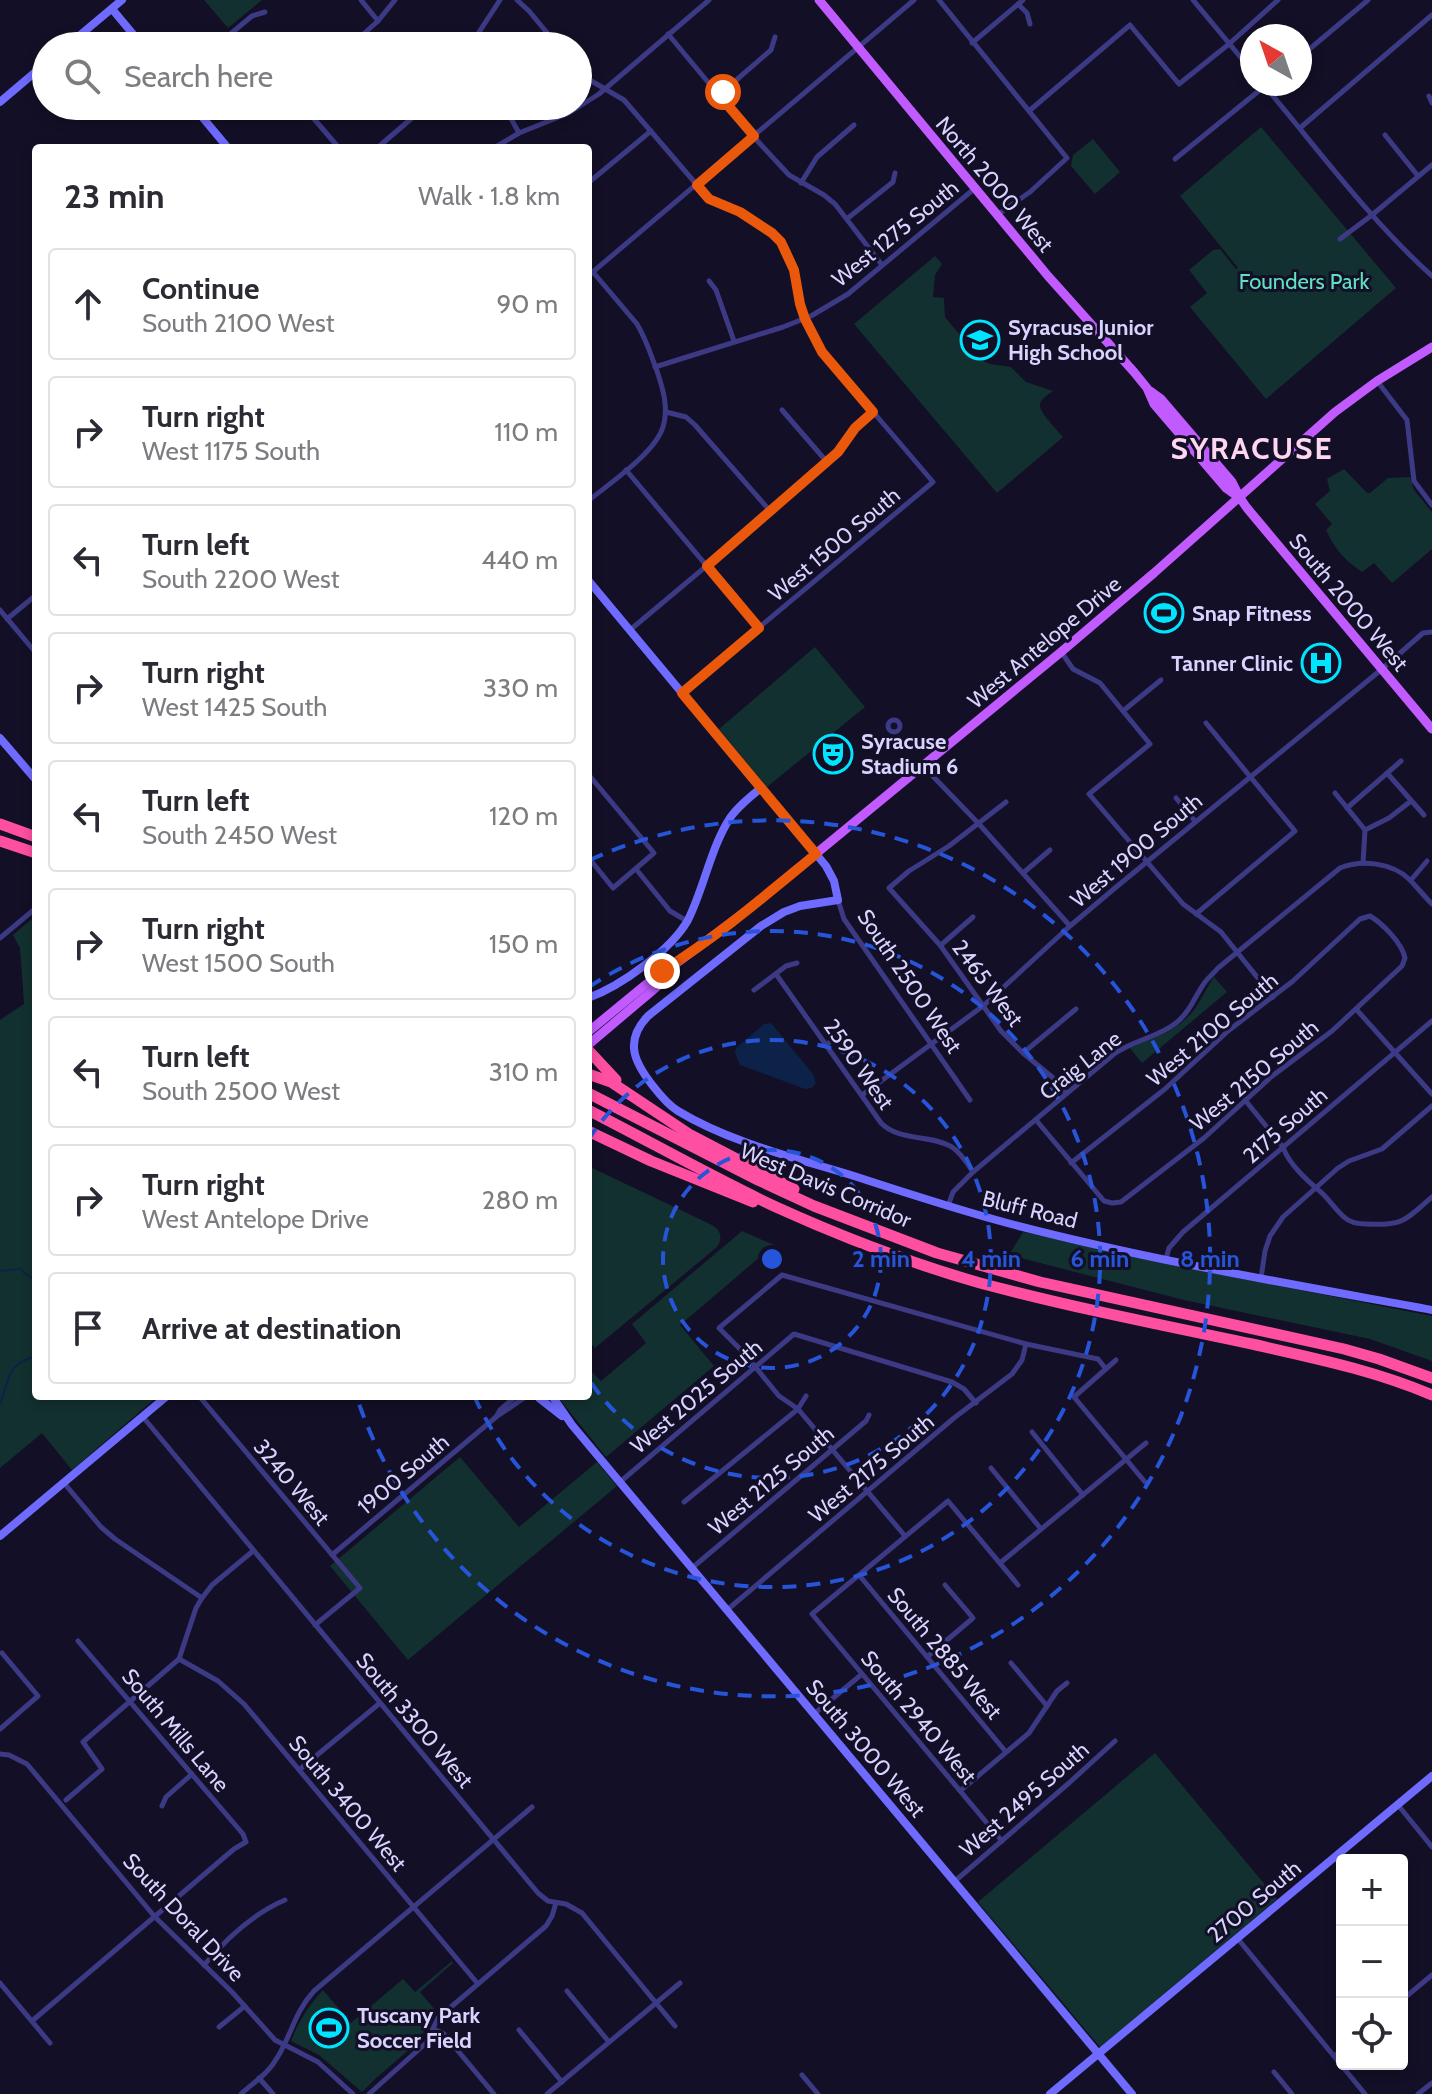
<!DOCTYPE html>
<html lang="en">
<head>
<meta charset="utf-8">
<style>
  body { margin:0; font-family:Cabin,sans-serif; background:#f2f2f3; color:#2b2b33 }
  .controls { position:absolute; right:24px; bottom:24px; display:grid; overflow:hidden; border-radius:8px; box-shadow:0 4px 12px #0003 }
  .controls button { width:72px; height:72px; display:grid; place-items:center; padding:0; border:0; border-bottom:2px solid #e1e1e2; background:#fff; color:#2b2b33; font:40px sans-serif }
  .compass { position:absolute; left:1240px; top:24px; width:72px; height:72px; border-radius:50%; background:#fff; box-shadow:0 4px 12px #0003; rotate:320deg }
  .stop { position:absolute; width:24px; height:24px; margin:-18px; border:6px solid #ea580c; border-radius:50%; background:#fff }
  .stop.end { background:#ea580c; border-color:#fff; box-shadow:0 2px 8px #0008 }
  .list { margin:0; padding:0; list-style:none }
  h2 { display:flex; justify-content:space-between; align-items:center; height:104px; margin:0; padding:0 32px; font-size:34px }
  h2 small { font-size:26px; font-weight:400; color:#7c7c81 }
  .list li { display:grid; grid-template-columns:52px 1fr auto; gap:24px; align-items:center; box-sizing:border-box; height:112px; margin:0 16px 16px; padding:0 16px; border:2px solid #e1e1e2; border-radius:8px }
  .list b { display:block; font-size:30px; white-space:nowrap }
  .list p { margin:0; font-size:26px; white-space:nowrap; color:#7c7c81 }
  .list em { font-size:26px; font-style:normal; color:#7c7c81 }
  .icon { flex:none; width:44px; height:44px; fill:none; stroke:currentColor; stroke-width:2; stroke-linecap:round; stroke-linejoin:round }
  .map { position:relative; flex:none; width:1432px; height:2094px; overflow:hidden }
  .search { position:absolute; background:#fff; box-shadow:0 4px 12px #0003; left:32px; top:32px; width:560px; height:88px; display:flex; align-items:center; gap:20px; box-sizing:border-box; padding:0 28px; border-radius:44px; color:#7c7c81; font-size:30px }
  .panel { position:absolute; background:#fff; box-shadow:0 4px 12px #0003; left:32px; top:144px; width:560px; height:1256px; border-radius:8px }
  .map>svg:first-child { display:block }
  .green { fill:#12302f }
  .water { fill:#0c2248 }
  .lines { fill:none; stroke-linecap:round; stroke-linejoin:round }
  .stream { stroke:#0c2248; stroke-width:2 }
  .street { stroke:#3d3a85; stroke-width:5 }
  .secondary { stroke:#6f6bff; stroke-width:8 }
  .primary { stroke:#c25bff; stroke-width:9 }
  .highway { stroke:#ff4fa3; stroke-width:11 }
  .route { stroke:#ea580c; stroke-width:10 }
  .ring { fill:none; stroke:#2655da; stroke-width:4; stroke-dasharray:14 10 }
  .labels { text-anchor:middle; stroke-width:6; stroke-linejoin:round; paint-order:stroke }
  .street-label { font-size:22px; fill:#d9d4ff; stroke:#130f26 }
  .park-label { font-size:22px; fill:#5fe0c0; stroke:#130f26 }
  .poi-label { font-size:22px; font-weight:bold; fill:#d9d4ff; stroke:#130f26; text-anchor:start }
  .district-label { font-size:30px; font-weight:bold; letter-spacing:2px; fill:#ffd6f0; stroke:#130f26 }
  .centre { fill:#2655da; stroke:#130f26; stroke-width:4 }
  .ring-label { font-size:24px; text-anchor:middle; font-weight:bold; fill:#2655da; stroke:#130f26; stroke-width:6; stroke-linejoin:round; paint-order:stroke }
</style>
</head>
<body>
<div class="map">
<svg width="1432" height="2094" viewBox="0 0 1432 2094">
  <rect width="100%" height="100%" fill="#130f26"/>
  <g class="green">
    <polygon points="204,0 262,0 228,28"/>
    <polygon points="1261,127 1396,288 1266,399 1190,307 1207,293 1189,270 1213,250 1220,249 1236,269 1238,268 1180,196"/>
    <polygon points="1093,139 1120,172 1095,194 1071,166 1073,155"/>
    <path d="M935,256L942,264L935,275L933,297L944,298L945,317L981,360L990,364L1011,367L1026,382L1053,391C1049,394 1040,399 1040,405C1039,412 1058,431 1063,437L997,493L854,324Z"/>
    <path d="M1344,469L1367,493H1370L1388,478L1410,477L1414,490L1432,512V549L1392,583L1374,563L1362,572C1344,559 1336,551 1326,530L1332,524L1315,504L1330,491L1327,479Z"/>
    <polygon points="815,647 865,707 767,787 719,729"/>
    <polygon points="33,918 36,922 36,1396 158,1396 72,1470 42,1433 0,1468 0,1020 24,1004 20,948 13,935"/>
    <path d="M1214,977L1227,992L1142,1063L1130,1048C1154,1037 1177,1032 1194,1010C1202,999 1207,987 1214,977Z"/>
    <path d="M588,1166L712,1225C721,1231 723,1238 717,1247L595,1348L588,1340Z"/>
    <polygon points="742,1231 774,1245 680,1325 714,1366 606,1457 557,1396 588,1396 588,1368 601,1381 646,1343 632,1324"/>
    <polygon points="1023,1232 1193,1269 1432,1316 1432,1361 1370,1339 1184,1300 1009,1255"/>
    <polygon points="460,1457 519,1527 597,1462 617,1486 408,1660 330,1566"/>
    <polygon points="1155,1753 1277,1899 1100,2047 978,1902"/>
    <path d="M452,1961L453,1963L420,1992L436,2011L417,2043L376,2078L362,2092L319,2055L291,2041C299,2021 308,2006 323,1990L351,2023L403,1979L415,1992Z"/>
  </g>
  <polygon class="water" points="771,1023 813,1074 816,1083 812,1088 805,1089 740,1065 735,1053 736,1048 764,1024"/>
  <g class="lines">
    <g class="stream">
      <polyline points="1,1271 20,1269 31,1278 36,1278"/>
      <path d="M0,1404C11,1377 5,1365 36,1356"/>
    </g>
    <g class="street">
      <polyline points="361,0 378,21"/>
      <polyline points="517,0 529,11 558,46"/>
      <polyline points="939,0 1067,158 1030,192 997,215"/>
      <polyline points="1193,0 1252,71"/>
      <polyline points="1018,4 1027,13 1030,24"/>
      <polyline points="668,34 751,134 789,175 824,195 835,204 882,265"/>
      <polyline points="972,43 1023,0"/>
      <polyline points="216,46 252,16 265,12"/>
      <polyline points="350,46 378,21 395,0"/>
      <polyline points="470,46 500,0"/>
      <polyline points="1300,57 1368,0"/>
      <polyline points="578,69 588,79 624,100 709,199 740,212 772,233 781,242 794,270 803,313 822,352 933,482 682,692"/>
      <path d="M1263,84C1318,149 1369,219 1432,276"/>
      <polyline points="719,95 771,50 775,37"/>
      <polyline points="1429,96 1432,103"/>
      <polyline points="303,106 339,148"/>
      <polyline points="504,106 519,133"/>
      <polyline points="1029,111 1130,25 1179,84 1229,44 1278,0"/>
      <polyline points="1300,128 1432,15"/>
      <polyline points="1385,135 1418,176"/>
      <polyline points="377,148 426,106"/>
      <polyline points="494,148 519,133 569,113 599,94 709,0"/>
      <polyline points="1175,159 1266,85"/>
      <polyline points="588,183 651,131"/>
      <polyline points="801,183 817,157 854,125"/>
      <polyline points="848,218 893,182 895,173"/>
      <polyline points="1340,239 1372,215 1432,165"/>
      <polyline points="588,276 914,0"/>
      <polyline points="709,281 716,290 734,341"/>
      <polyline points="655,367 783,327 811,316 848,294 974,189"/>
      <polyline points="1377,381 1407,420 1414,481 1432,505"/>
      <polyline points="782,410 827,462"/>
      <polyline points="666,412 686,417 695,425 771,512"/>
      <polyline points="626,470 759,628"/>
      <path d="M588,501C610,483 655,453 663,427C669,408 663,389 657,371C651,355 646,339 637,324L593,272"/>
      <polyline points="0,610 36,653"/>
      <polyline points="7,619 36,595"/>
      <polyline points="630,630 771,512 838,452 855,428 873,412"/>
      <polyline points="1062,653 1073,669 1100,683 1150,744 1089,794 1183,904 1221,932 1273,997"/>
      <polyline points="1123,711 1161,680"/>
      <circle cx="894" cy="726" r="6"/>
      <polyline points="923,766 979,824 1070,926"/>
      <polyline points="1387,773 1424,815"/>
      <polyline points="588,774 654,853 613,888 588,857"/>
      <polyline points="1335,793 1365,830"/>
      <polyline points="1176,798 1195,821"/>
      <polyline points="1006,802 949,846 909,871 889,888 940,945 1001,1031 1023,1053 1052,1077 1066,1093"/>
      <polyline points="1347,808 1401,761"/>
      <polyline points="1365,830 1389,818 1411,801"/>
      <polyline points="1363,863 1365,830"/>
      <polyline points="636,869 670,911 687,921"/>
      <polyline points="1023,873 1050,850"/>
      <polyline points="1411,880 1427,861"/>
      <polyline points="838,900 844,919 970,1100"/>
      <polyline points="1196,914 1295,831 1206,723"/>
      <polyline points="0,938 36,908"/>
      <polyline points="941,945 973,917"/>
      <path d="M776,974L881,1123C900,1142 930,1134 952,1147C961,1153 967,1163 973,1172"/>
      <polyline points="754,990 786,966 797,963"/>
      <polyline points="1356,1009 1432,1094"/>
      <polyline points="826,1045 845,1030"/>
      <polyline points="1023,1053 1076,1009"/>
      <polyline points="862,1095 983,1006 1070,926 1115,888 1382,669 1423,633 1432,632"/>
      <path d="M1245,1100L1283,1147C1289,1165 1309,1182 1323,1194C1330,1201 1336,1210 1344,1217C1350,1223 1358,1224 1367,1224C1404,1226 1405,1220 1432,1197"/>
      <path d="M1036,1120L1104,1201L1112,1203L1121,1202L1204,1138L1271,1077L1332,1031L1402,966L1405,958C1402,943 1383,924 1370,916L1360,919L1293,981L1228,1031L1165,1089L1071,1163"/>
      <path d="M948,1206L953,1192L973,1172L1114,1054C1133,1040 1157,1038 1176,1023C1190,1012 1195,996 1205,982C1209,977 1214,973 1218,968L1340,868C1362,859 1392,863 1409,879C1417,887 1424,896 1432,904"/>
      <polyline points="1166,1259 1169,1248 1183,1232 1432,1021"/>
      <polyline points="1261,1278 1265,1251 1270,1236 1283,1217 1338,1168 1349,1161 1382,1149 1432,1106"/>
      <polyline points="1116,1360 1074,1397 1145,1482"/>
      <polyline points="199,1396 360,1588 315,1625"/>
      <polyline points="143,1417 538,1893 548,1901 566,1904 582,1913 675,2026"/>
      <polyline points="496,1417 524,1398 530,1396"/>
      <polyline points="1032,1432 1083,1495"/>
      <polyline points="991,1468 1041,1529"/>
      <polyline points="620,1482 794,1334 952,1382 964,1389 976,1403"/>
      <polyline points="64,1483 101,1527 115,1539 202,1598"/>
      <polyline points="684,1502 798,1409 806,1396"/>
      <polyline points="905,1536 798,1409 779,1396 744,1353 719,1328 782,1275 1026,1344 1098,1359 1106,1369"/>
      <polyline points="332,1555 496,1417 500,1410 516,1396"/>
      <polyline points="1000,1563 1146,1443"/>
      <polyline points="692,1568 866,1421 869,1415"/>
      <polyline points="859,1575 1006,1752"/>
      <polyline points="727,1610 954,1418 1012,1374 1022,1360 1026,1344"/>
      <polyline points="927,1657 973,1618 945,1585"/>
      <polyline points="179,1659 218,1681 244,1704 478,1984"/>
      <polyline points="1011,1663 1047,1706"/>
      <polyline points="814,1714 862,1674"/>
      <polyline points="0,1729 38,1696 2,1653"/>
      <polyline points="0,1754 9,1755 27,1764 155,1917 232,1992 275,2040 318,2062 353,2094"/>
      <polyline points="299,1770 380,1703"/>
      <polyline points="960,1791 1029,1733 1057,1691 1067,1683"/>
      <polyline points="66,1800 102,1769 83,1742 179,1659 196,1608 202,1598 212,1585 253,1551"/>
      <polyline points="1398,1805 1432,1847"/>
      <polyline points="162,1806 166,1797 192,1774"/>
      <polyline points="1002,1841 812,1614 948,1501 1018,1585"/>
      <polyline points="955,1881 1069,1783 1115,1741"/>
      <polyline points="1238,1939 1365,2094"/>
      <path d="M204,1965C226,1939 254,1913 285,1900"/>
      <polyline points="0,1983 50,2043"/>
      <polyline points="567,1991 609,2042"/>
      <polyline points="1402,2000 1432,1975"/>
      <polyline points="32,2021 234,1849 246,1842 243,1834 78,1641"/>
      <polyline points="219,2027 245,2006"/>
      <polyline points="433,2029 443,2033 494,2094"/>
      <polyline points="519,2030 562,2082"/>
      <polyline points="1334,2056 1342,2050"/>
      <polyline points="1274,2072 1292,2094"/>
      <polyline points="802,2075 818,2094"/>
      <polyline points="259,2078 273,2094"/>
      <path d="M241,2094C253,2083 269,2073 277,2058C292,2034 294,2013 314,1991L532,1807"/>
      <polyline points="369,2094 426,2043 438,2018 546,1926 552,1916 556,1903"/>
      <polyline points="547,2094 680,1983"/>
      <polyline points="1418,2094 1432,2083"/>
    </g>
    <g class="secondary">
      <polyline points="112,9 143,46"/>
      <polyline points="67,46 122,0"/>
      <polyline points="0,102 46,63"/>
      <polyline points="193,106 228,148"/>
      <path d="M588,580L826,866L834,881L838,900L800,906L784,912L761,926L648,1016C624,1041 634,1062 653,1086C660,1095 668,1105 678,1111C731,1143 796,1158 854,1176C906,1193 958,1210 1011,1224C1149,1260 1291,1284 1432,1310"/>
      <polyline points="0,738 36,780"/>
      <path d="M588,998C621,986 671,950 688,920C704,888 711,847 730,818C738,806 750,797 761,788"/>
      <polyline points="552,1396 572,1425 1132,2094"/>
      <polyline points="539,1398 562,1416"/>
      <polyline points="0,1536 167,1396"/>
      <polyline points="1050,2094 1432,1776"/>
    </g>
    <g class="primary">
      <polyline points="819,0 1048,276 1134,372 1147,388 1154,404 1226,488 1240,498"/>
      <polyline points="1150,391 1161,399 1232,482 1240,498 1247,508 1432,729"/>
      <polyline points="588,1032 655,977 677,963 750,908 1061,652 1154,573 1335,412 1377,381 1432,347"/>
      <polyline points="588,1045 659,985 674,967"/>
    </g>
    <g class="highway">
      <polyline points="0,824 36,837"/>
      <polyline points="0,841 36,853"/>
      <polyline points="588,1050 616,1080"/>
      <polyline points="588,1074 611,1082 689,1134 794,1189"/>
      <polyline points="588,1093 758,1180 814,1206 937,1253 1040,1282 1344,1349 1379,1359 1432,1378"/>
      <path d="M588,1110C651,1142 712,1177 776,1207C842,1237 910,1263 980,1283C1070,1307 1161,1325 1252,1344C1313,1358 1374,1370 1432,1395"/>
      <polyline points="588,1131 651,1161 753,1202"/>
    </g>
  </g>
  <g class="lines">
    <path class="route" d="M662,971C717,937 766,895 816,854L682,693L759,628L707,566L838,452L855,428L873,412L822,352L805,319L800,304L794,270L781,242L772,233L740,212L709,199L697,185L754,136L719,95L723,92"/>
  </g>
  <g class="ring">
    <circle cx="772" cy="1259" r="109"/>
    <path d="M588 1140A219 219 0 1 1 588 1378"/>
    <path d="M589 987A328 328 0 1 1 475 1398"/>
    <path d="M590 860A438 438 0 1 1 357 1398"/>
  </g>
  <defs>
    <g id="school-ring" transform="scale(2)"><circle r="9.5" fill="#130f26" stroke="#00e5ff" stroke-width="1.5"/><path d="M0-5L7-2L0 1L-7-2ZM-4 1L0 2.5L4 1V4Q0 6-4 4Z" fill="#00e5ff"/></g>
    <g id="stadium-ring" transform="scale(2)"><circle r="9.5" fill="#130f26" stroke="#00e5ff" stroke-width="1.5"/><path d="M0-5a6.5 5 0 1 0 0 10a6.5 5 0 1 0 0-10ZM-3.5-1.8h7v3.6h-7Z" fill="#00e5ff"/></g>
    <g id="hospital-ring" transform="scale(2)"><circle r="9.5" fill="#130f26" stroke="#00e5ff" stroke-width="1.5"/><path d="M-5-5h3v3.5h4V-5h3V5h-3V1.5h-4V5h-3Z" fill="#00e5ff"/></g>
    <g id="theatre-ring" transform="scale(2)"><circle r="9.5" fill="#130f26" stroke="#00e5ff" stroke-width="1.5"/><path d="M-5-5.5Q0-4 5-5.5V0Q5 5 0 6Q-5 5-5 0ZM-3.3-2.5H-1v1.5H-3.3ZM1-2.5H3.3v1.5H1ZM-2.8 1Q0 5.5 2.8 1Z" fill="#00e5ff"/></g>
  </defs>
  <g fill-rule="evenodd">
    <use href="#school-ring" x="980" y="340"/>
    <use href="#stadium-ring" x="1164" y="613"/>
    <use href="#hospital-ring" x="1321" y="663"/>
    <use href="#theatre-ring" x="833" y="754"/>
    <use href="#stadium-ring" x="329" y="2028"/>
  </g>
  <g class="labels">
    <g class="street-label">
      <text transform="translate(995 184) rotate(50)" y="8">North 2000 West</text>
      <text transform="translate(895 233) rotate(-39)" y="8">West 1275 South</text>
      <text transform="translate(834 544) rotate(-40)" y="8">West 1500 South</text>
      <text transform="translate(1349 602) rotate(50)" y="8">South 2000 West</text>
      <text transform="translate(1044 642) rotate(-40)" y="8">West Antelope Drive</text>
      <text transform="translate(1136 850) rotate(-40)" y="8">West 1900 South</text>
      <text transform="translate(910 981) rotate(56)" y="8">South 2500 West</text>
      <text transform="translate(988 983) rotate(53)" y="8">2465 West</text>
      <text transform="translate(1212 1029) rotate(-40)" y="8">West 2100 South</text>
      <text transform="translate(859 1064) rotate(55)" y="8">2590 West</text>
      <text transform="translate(1080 1065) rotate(-38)" y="8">Craig Lane</text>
      <text transform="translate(1254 1075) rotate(-40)" y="8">West 2150 South</text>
      <text transform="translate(1285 1125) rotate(-41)" y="8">2175 South</text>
      <text transform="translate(826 1185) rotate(23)" y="8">West Davis Corridor</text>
      <text transform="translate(1030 1209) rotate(14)" y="8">Bluff Road</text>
      <text transform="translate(696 1396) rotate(-40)" y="8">West 2025 South</text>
      <text transform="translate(871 1468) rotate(-40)" y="8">West 2175 South</text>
      <text transform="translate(403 1474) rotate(-40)" y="8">1900 South</text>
      <text transform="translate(771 1480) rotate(-40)" y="8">West 2125 South</text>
      <text transform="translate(292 1482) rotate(50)" y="8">3240 West</text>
      <text transform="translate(945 1653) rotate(50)" y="8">South 2885 West</text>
      <text transform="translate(919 1717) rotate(50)" y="8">South 2940 West</text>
      <text transform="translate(415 1720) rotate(50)" y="8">South 3300 West</text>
      <text transform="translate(176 1730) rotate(50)" y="8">South Mills Lane</text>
      <text transform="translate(866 1748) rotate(50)" y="8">South 3000 West</text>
      <text transform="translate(1024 1799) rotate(-41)" y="8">West 2495 South</text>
      <text transform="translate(348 1803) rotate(50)" y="8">South 3400 West</text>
      <text transform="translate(1254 1901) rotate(-40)" y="8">2700 South</text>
      <text transform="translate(184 1917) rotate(47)" y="8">South Doral Drive</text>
    </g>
    <g class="park-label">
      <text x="1304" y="289">Founders Park</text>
    </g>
    <g class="poi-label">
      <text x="1008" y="335">Syracuse Junior<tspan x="1008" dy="25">High School</tspan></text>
      <text x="1192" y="621">Snap Fitness</text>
      <text x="1293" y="671" text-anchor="end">Tanner Clinic</text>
      <text x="861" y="749">Syracuse<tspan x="861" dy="25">Stadium 6</tspan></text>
      <text x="357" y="2023">Tuscany Park<tspan x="357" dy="25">Soccer Field</tspan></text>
    </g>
    <g class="district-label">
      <text x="1252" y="459">SYRACUSE</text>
    </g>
  </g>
  <circle cx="772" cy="1259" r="12" class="centre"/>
  <g class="ring-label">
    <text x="881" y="1267">2 min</text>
    <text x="991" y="1267">4 min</text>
    <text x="1100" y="1267">6 min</text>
    <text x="1210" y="1267">8 min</text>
  </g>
</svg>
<div class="controls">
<button>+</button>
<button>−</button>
<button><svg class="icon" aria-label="locate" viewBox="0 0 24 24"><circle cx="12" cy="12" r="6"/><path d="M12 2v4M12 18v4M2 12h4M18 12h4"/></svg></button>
</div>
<svg class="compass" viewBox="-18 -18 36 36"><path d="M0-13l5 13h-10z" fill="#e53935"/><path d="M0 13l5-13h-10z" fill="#7c7c81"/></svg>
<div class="stop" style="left:723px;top:92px"></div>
<div class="stop end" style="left:662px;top:971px"></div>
<div class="search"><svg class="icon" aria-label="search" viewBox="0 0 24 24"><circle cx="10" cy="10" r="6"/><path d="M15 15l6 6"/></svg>Search here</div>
<section class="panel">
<h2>23 min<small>Walk · 1.8 km</small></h2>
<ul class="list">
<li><svg class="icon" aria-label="ahead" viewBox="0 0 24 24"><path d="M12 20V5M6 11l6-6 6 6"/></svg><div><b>Continue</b><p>South 2100 West</p></div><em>90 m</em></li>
<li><svg class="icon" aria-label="right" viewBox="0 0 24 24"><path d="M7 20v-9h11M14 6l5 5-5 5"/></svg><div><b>Turn right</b><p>West 1175 South</p></div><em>110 m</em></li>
<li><svg class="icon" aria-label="left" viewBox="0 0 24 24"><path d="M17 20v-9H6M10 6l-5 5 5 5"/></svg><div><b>Turn left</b><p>South 2200 West</p></div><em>440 m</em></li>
<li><svg class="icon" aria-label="right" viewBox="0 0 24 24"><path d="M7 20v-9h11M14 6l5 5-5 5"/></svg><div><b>Turn right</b><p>West 1425 South</p></div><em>330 m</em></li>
<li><svg class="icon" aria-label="left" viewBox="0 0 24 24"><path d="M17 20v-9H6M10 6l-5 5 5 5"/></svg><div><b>Turn left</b><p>South 2450 West</p></div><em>120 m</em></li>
<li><svg class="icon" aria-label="right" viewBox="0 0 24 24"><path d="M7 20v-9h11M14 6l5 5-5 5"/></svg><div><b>Turn right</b><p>West 1500 South</p></div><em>150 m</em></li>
<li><svg class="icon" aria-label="left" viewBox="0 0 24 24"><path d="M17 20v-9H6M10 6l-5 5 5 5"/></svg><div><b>Turn left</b><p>South 2500 West</p></div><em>310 m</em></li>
<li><svg class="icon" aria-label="right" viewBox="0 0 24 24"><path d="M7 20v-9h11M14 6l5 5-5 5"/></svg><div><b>Turn right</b><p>West Antelope Drive</p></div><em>280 m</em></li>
<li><svg class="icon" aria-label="arrive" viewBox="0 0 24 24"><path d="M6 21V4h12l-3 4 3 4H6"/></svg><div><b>Arrive at destination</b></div></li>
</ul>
</section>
</div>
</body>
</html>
